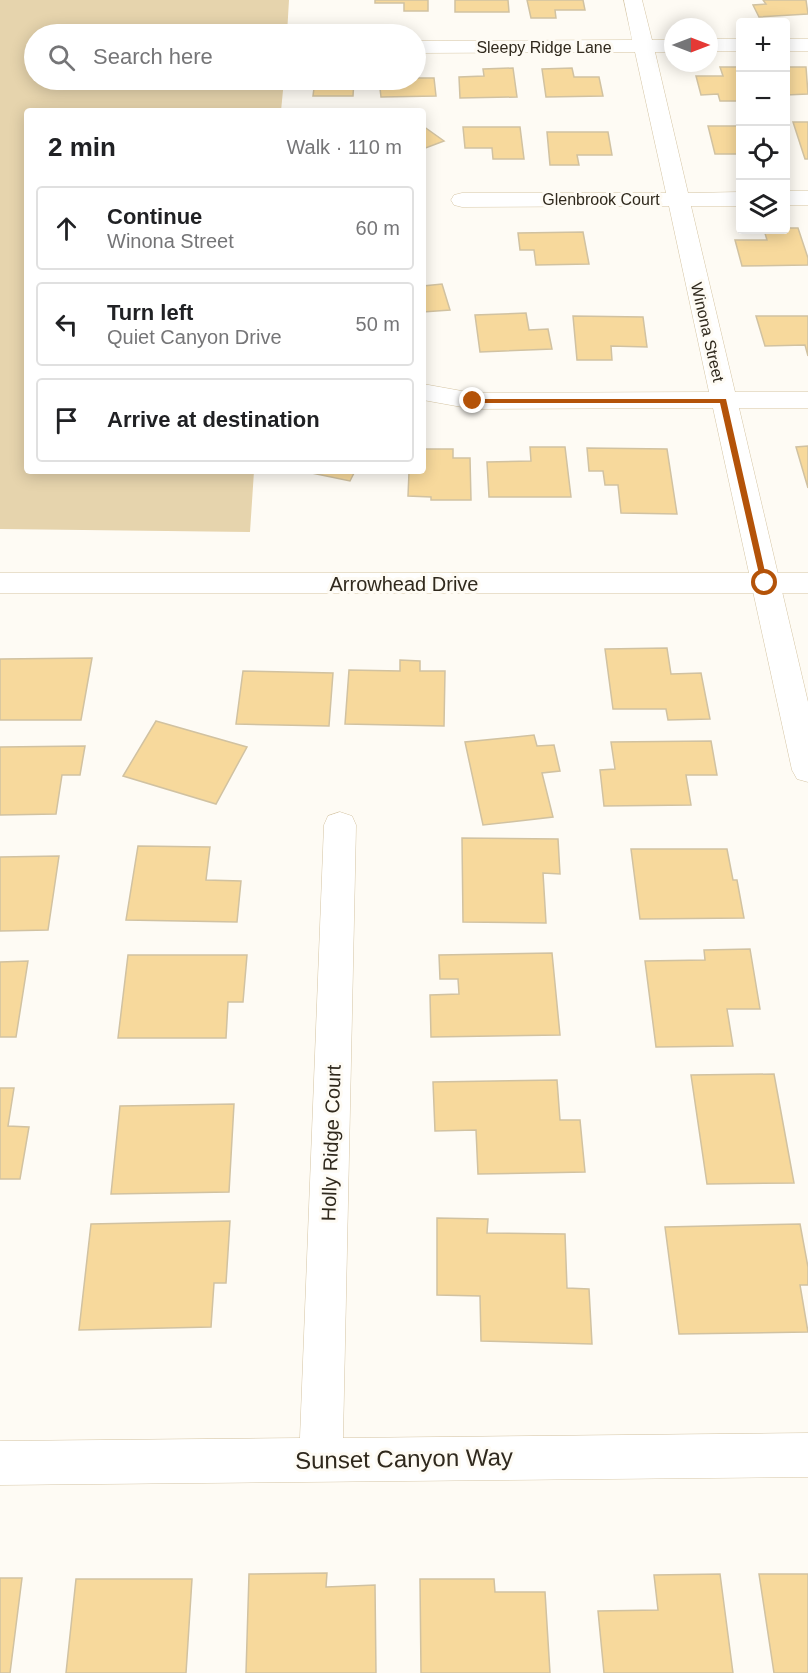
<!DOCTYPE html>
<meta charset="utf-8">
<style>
body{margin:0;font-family:Helvetica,sans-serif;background:#f6f6f6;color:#202124}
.controls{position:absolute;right:18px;top:18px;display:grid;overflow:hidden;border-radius:6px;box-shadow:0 3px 15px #0003}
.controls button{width:54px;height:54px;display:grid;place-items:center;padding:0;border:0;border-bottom:2px solid #e0e0e0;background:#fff;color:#202124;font:30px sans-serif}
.compass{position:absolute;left:664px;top:18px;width:54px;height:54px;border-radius:50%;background:#fff;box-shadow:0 3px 15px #0003;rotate:90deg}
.stop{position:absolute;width:18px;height:18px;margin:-14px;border:4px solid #b45309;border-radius:50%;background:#fff}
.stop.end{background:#b45309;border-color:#fff;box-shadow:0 2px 6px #0008}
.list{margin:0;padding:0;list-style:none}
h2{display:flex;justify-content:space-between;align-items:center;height:78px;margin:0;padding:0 24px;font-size:26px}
h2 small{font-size:20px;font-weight:400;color:#757577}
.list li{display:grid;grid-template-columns:39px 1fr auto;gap:18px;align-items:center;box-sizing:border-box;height:84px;margin:0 12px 12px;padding:0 12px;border:2px solid #e0e0e0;border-radius:6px}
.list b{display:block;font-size:22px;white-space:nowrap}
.list p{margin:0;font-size:20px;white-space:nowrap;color:#757577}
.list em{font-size:20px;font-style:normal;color:#757577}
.icon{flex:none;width:33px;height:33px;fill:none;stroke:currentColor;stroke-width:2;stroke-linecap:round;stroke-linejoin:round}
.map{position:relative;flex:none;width:808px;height:1673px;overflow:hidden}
.search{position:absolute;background:#fff;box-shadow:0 3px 15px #0003;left:24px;top:24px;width:402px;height:66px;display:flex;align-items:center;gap:15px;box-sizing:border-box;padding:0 21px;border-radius:33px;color:#757577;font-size:22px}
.panel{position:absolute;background:#fff;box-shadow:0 3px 15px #0003;left:24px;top:108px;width:402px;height:366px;border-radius:6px}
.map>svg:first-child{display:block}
</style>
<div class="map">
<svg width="808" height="1673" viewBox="0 0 808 1673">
<rect width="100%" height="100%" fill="#fefbf4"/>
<!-- green -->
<path fill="#e6d4ad" d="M0,0H289L287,34H34V80H284L281,111H27V471H254L250,532L0,529Z"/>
<!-- building -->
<path fill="#f7d99c" stroke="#d1c2a1" stroke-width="1.5" d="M375,0H428V11H404V3H375Z
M455,0H508L509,12H455Z
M527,0H583L585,10H555L556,18H531Z
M763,0H806L808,14L759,17L753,5L766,4Z
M720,67H740V101H720L718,94L701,95L696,76H723Z
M786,67H806L808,94L786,95Z
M513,68L517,97L460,98L459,77L484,76L483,69Z
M572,68L574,77H599L603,96L546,97L542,69Z
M416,78H434L436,96L381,97L379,80Z
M293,80H354L353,96H313L314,88H292Z
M793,122H808V159H805Z
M423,126L444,141L423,149Z
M708,126H740V154H715Z
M463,127H520L524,159H493L492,148H465Z
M547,132H608L612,155H577L579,165H550Z
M786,228H798L808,258V265L742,266L735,240H767L764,230Z
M583,232L589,264L536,265L534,250H520L518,233Z
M442,284L450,310L423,312V286Z
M526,313L529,330L548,329L552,349L480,352L475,315Z
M573,316L643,317L647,347L611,346L612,360H577Z
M756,316H808V356L805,345L765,346Z
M808,446V488L796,447Z
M530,447H565L571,497H489L487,462L531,461Z
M587,448L667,449L677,514L621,513L618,485H605L603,471H589Z
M423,449H453V458H470L471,500H431V497L408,496L409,472H387L423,471Z
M302,471H355L350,481Z
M667,648L671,674L701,673L710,719L668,720L666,709H613L605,649Z
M92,658L81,720H0V659Z
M400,660L420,661V671H445L444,726L345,724L349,670L400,671Z
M243,671L333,673L329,726L236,724Z
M156,721L247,747L216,804L123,776Z
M534,735L537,746L554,745L560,771L542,773L553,817L483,825L465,742Z
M711,741L717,775H686L691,805L604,806L600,770L615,769L611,742Z
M85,746L80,775H62L56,814L0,815V747Z
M462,838L558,839L560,874L543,873L546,923L463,922Z
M138,846L210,847L206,880L241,881L237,922L126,920Z
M631,849H727L733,880H737L744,918L640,919Z
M59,856L48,930L0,931V857Z
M750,949L760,1009H727L733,1046L656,1047L645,961L705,960L704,950Z
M552,953L560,1035L431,1037L430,995L459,994L458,979H440L439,955Z
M128,955H247L243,1002H228L226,1038H118Z
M28,961L16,1037H0V962Z
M774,1074L794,1183L707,1184L691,1075Z
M557,1080L560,1120H580L585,1172L478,1174L476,1130L435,1131L433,1082Z
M0,1088H14L8,1126L29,1127L20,1179H0Z
M234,1104L229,1192L111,1194L120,1106Z
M437,1218L488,1219L487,1233L565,1234L567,1288L589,1289L592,1344L481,1341L480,1296L437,1295Z
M230,1221L226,1283H214L211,1327L79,1330L91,1224Z
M800,1224L808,1267V1285H800L808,1332L679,1334L665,1227Z
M327,1573L326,1587L375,1585L376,1673H246L249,1574Z
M720,1574L733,1673H604L598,1611L658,1610L654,1575Z
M759,1574H808V1673H774Z
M0,1578H22L10,1673H0Z
M76,1579H192L186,1673H66Z
M420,1579H494L495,1592H545L550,1673H421Z"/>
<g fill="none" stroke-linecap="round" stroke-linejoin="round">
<!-- minor casing -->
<g stroke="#d5c5a4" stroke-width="1">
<path id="minor" d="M624,0H642L652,40H673V52H655L688,193L740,192V206H691L735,392H808V408H739L808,702V782L797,779L792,770L713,408L473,409L423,400V384L473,393L709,392L669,206L462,207L454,205L451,200L454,195L462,193H666L635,52L416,53V41L632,40Z
M352,28L359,30L362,34H339L342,30Z
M709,39H740V51H709Z
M786,39H808V51H786Z
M786,191H808V205H786Z
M340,812L352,816L356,825L343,1438L808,1433V1477L0,1485V1441L300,1438L324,825L328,816Z"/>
</g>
<!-- major casing -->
<g stroke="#d5c5a4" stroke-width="1">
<path id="major" d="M0,573H808V593H0Z"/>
</g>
<!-- minor -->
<use href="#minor" fill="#fff" fill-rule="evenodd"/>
<!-- major -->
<use href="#major" fill="#fff" fill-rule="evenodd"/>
</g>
<!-- route -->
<path fill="#b45309" d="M473,399H726L768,585L761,583L720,403H470L469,401Z"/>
<g text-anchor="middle" stroke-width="6" stroke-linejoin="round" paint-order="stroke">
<!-- far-street labels -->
<g font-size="16" fill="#30291d" stroke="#fefbf4">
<text x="544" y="53">Sleepy Ridge Lane</text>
<text x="601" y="205">Glenbrook Court</text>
<text transform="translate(708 332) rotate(77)" y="6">Winona Street</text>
</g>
<!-- street labels -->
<g font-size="20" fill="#30291d" stroke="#fefbf4">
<text x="404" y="591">Arrowhead Drive</text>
<text transform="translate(331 1143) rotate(-88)" y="7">Holly Ridge Court</text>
</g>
<!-- near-street labels -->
<g font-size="24" fill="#30291d" stroke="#fefbf4">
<text transform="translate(404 1459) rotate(-1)" y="8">Sunset Canyon Way</text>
</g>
</g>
</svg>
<div class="controls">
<button>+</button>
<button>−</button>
<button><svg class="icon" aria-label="locate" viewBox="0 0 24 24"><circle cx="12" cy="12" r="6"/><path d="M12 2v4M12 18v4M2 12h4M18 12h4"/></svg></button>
<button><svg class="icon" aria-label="layers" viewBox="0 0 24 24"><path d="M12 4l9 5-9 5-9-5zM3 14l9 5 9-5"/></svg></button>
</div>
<svg class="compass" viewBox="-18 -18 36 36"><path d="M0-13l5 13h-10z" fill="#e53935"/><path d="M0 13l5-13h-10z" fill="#757577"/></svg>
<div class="stop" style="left:765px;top:583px"></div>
<div class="stop end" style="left:473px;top:401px"></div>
<div class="search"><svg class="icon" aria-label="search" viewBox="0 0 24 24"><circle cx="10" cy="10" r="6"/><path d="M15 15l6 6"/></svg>Search here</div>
<section class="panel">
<h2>2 min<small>Walk · 110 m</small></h2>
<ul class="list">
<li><svg class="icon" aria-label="ahead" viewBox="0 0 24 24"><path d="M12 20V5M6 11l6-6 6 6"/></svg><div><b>Continue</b><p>Winona Street</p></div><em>60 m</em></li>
<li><svg class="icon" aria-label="left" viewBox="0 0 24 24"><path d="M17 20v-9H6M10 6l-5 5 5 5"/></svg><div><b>Turn left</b><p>Quiet Canyon Drive</p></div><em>50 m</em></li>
<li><svg class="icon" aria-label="arrive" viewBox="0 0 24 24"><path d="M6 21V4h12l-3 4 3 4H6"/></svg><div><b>Arrive at destination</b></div></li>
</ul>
</section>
</div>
